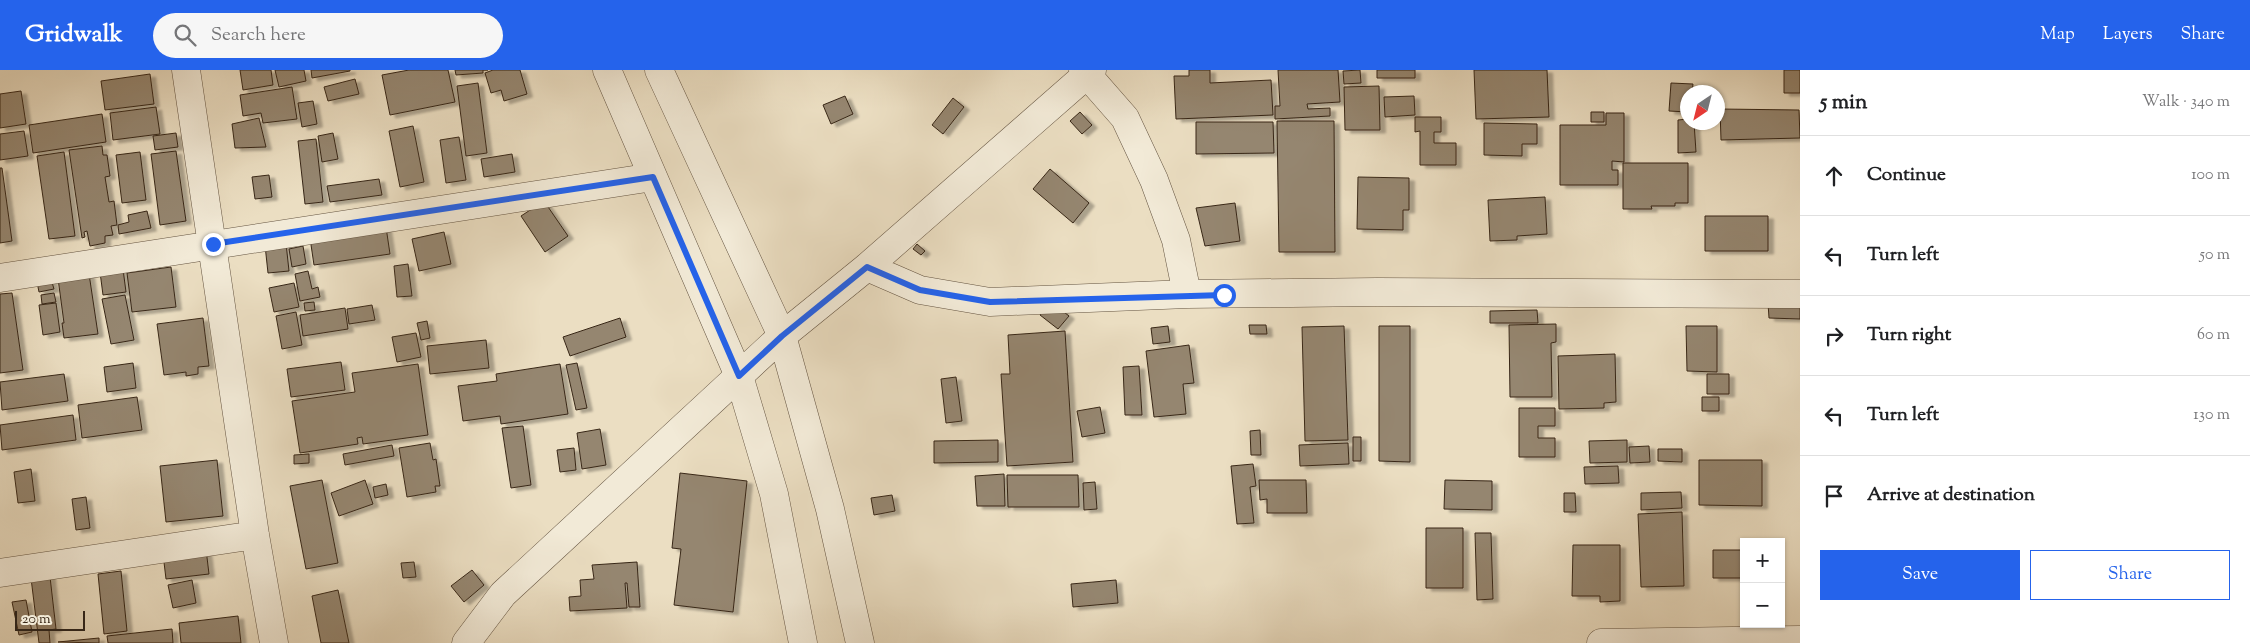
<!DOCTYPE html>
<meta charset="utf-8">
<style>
body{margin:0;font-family:"Sorts Mill Goudy",serif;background:#f6f6f6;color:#202124}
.controls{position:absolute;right:15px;bottom:15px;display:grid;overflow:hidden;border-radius:0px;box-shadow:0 1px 4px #0004}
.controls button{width:45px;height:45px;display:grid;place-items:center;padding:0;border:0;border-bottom:1px solid #e0e0e0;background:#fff;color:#202124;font:25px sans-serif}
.compass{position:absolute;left:1680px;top:15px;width:45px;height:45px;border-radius:50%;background:#fff;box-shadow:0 1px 4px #0004;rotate:215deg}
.scale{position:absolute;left:15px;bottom:12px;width:70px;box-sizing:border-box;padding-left:5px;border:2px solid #382717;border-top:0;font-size:14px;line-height:18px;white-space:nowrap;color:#382717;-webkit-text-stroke:4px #f2ead7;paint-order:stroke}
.stop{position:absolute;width:15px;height:15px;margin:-11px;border:4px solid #2563eb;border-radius:50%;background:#fff}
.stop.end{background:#2563eb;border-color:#fff;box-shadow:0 1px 5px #0008}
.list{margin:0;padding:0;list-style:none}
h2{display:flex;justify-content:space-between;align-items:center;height:65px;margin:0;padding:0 20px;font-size:21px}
h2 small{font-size:16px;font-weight:400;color:#757577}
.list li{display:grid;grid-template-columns:32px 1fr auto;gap:15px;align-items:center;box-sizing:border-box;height:80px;padding:0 20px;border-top:1px solid #e0e0e0}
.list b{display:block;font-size:19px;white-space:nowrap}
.list em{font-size:16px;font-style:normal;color:#757577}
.actions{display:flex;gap:10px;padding:15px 20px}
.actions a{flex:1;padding:11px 0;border:1px solid #2563eb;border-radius:0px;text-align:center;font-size:18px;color:#2563eb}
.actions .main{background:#2563eb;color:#fff}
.icon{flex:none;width:28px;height:28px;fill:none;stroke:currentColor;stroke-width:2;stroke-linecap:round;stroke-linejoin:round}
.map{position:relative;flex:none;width:1800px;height:573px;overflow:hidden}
header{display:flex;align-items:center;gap:30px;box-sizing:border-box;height:70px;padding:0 25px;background:#2563eb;color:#fff}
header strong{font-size:24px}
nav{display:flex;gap:28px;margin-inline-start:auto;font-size:18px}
.search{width:350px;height:45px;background:#f6f6f6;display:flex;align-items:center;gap:12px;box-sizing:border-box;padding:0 18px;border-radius:28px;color:#757577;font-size:19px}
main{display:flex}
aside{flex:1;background:#fff}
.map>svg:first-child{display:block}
</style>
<header>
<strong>Gridwalk</strong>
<div class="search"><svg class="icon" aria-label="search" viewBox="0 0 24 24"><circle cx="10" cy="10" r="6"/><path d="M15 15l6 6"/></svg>Search here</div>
<nav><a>Map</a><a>Layers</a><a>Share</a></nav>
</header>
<main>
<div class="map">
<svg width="1800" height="573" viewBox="0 0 1800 573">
<defs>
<filter id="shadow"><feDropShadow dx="5.5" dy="3" stdDeviation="1" flood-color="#0004"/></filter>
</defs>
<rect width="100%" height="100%" fill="#ebdec2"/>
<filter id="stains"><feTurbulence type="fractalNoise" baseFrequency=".004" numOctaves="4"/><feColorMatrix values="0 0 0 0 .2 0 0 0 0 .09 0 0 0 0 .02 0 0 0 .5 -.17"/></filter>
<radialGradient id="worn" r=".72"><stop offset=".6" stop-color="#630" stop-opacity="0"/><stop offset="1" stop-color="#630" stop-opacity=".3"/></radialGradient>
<!-- building -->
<path fill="#958670" stroke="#382717" filter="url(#shadow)" d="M240,0H271L273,15L243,20Z
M275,0H304L306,11L279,17Z
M311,0H350V1L312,8Z
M409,0H448L455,32L390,45L382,5Z
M455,0H488H483V3L456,5Z
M493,0H520L527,24L504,31L501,20L491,23L485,3Z
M1189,0H1210V13L1271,10L1273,45L1176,49L1174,6H1189Z
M1278,0H1338L1340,32L1307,34L1308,39L1330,38V46L1275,49V36H1280Z
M1360,0L1361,13L1344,14L1343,1Z
M1377,0H1415V8H1377Z
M1474,0H1547L1549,47L1476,49Z
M1784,0H1800V23H1784Z
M150,4L154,34L105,40L101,11Z
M355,9L359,24L328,31L324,17Z
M478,13L487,83L466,86L457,16Z
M1671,13L1693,14L1692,22H1688V42L1669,41Z
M1379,16L1380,60H1345L1344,17Z
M292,17L297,49L263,53L261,43L243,46L240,25Z
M21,21L26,54L0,58V24Z
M845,26L853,44L831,54L823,35Z
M1414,26L1415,45L1385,47L1384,27Z
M953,28L964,37L943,64L932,55Z
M313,31L317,54L302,57L298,33Z
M156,37L160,64L113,70L110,43Z
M1720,39L1799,40L1800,68L1721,70Z
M1080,42L1092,55L1082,64L1070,51Z
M1591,42H1604V52H1591Z
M1606,43H1624V92L1612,91V100H1618V115H1560V55H1606Z
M102,44L106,72L33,83L29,55Z
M1415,47H1441V62H1434V73H1456V95H1420V61L1415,62Z
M259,48L266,77L235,78L232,54Z
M1688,49V52H1694L1696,82L1678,83V50Z
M1277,51H1334L1335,182H1279Z
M1196,52H1273L1274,83L1196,84Z
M1484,53L1537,54V74H1522V86L1484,85Z
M413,56L424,112L400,117L389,61Z
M24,61L28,86L0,90V64Z
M176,63L178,77L155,80L153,66Z
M333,63L338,89L322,92L318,66Z
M459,67L466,110L446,113L440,70Z
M316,69L323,132L305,134L298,71Z
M102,76L103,85H107L110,106L105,107L109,132L114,131L117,155L111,156L113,165L105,166V173L90,176L87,161L84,162L85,167L82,168L69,80Z
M176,81L186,151L160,155L151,84Z
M64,82L75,166L49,169L37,86Z
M140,82L146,130L122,133L116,85Z
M512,84L515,102L484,107L481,89Z
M1623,93H1688V133H1675V136H1651L1652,139H1623Z
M0,98H2L12,171L0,173Z
M1050,99L1089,133L1073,153L1033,119Z
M269,105L272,127L255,129L252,107Z
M1358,107L1409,108V140H1403V160L1357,159Z
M379,109L382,125L330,132L327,116Z
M1545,127L1547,164L1517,166V170L1490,171L1488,130Z
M544,131L568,166L545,182L521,146Z
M1235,133L1240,171L1205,176L1196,138Z
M147,141L151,158L119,164L118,155L129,152L128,145Z
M1705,146H1768V181H1705Z
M386,157L390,184L314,195L310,168Z
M444,162L451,194L419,201L412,169Z
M286,173L289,201L268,203L265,175Z
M917,174L925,181L921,185L913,179Z
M303,176L306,194L292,197L289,179Z
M408,194L412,226L397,227L394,196Z
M88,197L98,264L64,268L62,253H64L57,201Z
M171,197L176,237L132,242L127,203Z
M123,199L126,222L103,225L100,202Z
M308,201L312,219L318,217L320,227L300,231L295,204Z
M51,209L54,219L39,222L37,212Z
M294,213L299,237L274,242L269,218Z
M12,223L23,300L0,303V224Z
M54,223L56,232L42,234L41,225Z
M125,225L134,270L111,274L102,229Z
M1050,231L1069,246L1058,259L1040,245Z
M314,232L315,240L305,241L304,233Z
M1800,232V249L1769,248L1768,233Z
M56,233L60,262L43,265L39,235Z
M372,235L375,250L349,254L347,239Z
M345,238L348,259L303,266L300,245Z
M1537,240L1538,253H1490V241Z
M296,242L302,275L282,279L276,246Z
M203,248L209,296L198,297V304L186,306V302L164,305L157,254Z
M620,248L626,267L570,286L563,267Z
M427,251L430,268L421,270L417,253Z
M1556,254V272L1551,273L1552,327H1510L1509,255Z
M1249,255H1266L1267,264H1250Z
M1168,256L1170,272L1153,274L1151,258Z
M1344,256L1348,370L1305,371L1302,257Z
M1379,256H1410V392L1379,391Z
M1686,256H1717V302L1687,301Z
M1065,261L1073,392L1007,396L1001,304H1010L1008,265Z
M416,263L421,287L397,292L392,267Z
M486,270L489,298L430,304L427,276Z
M1189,275L1194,313L1183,314L1186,344L1154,347L1146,281Z
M1615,284L1616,332L1604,333V338L1559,339L1558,286Z
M341,292L345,320L291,327L287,299Z
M133,293L136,318L107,322L104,297Z
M577,293L587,338L576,340L566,295Z
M418,294L428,365L363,374L362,367L357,368L358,374L300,383L292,331L355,322L352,303Z
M560,294L568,344L501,354L500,346L463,351L458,316L497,311L496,304Z
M1139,296L1142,345H1125L1123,297Z
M64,304L68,331L2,340L0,312Z
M1707,304H1729V324H1707Z
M956,307L962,351L946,353L941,309Z
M137,327L142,360L82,368L78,335Z
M1702,327H1719V341H1702Z
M1100,337L1105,363L1082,367L1077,341Z
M1519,338H1555V356H1538V368H1555V387H1519Z
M73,345L76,370L2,380L0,355Z
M523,356L531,415L511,418L502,358Z
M600,359L606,395L582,399L577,363Z
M1260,360L1261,385H1251L1250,361Z
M1353,367H1361V391H1353Z
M998,370V392L934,393V371Z
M1627,370V392L1590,393L1589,371Z
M430,373L433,390L436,389L440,416H435L436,422L407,427L399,378Z
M1348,373L1349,394L1300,396L1299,375Z
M392,375L394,386L345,395L343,384Z
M1649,376L1650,392L1630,393L1629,377Z
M574,378L576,400L560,402L557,380Z
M1658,379H1682V392L1658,391Z
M309,384V393L294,394V385Z
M217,390L223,446L166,452L160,396Z
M1699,390H1762V436L1699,435Z
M1253,394L1256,416L1250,417L1254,453L1237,454L1231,396Z
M1618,396L1619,413L1585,414L1584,397Z
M31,399L35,431L18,433L14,402Z
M680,403L747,411L733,542L674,535L681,479L672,478Z
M1004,404L1005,436H977L975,406Z
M1007,405H1078L1079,437H1008Z
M322,410L338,493L306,499L290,416Z
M365,410L373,434L339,446L331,423Z
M1259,410H1306L1307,443H1267V429L1260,430Z
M1445,410L1492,411V440L1444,439Z
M1095,412L1097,439L1084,440L1083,413Z
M386,414L388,425L375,428L373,417Z
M1681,422L1682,438L1641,440V423Z
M1564,423H1575L1576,442H1564Z
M892,425L895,441L874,445L871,428Z
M86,427L90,458L76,460L72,429Z
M1682,442L1684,516L1641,517L1638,444Z
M1426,458H1463V518H1426Z
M1475,463H1491L1493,529L1477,530Z
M1573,475H1620V531L1600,532V526H1572Z
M206,479L209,504L166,509L163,484Z
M1713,480H1744V508H1713Z
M414,492L416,507L403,508L401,493Z
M637,492L640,537H629L627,513H625L627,538L570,541L569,527L581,526L580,510L594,509L592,495Z
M49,498L56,559L49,560L50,573H39L30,500Z
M472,500L484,515L464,532L451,516Z
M121,501L127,561L104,564L98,504Z
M192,510L196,533L173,538L168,515Z
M1116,510L1118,533L1073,537L1071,514Z
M338,520L349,573H321L312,526Z
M26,530L32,562L19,565L12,532Z
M238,546L241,573H181L179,553Z
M172,559L173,573H108L107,566Z
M99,568V573L58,572Z"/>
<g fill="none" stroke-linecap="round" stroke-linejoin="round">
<!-- minor casing -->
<g stroke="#655542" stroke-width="29">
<path id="minor" d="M186,0L255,465L274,573
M607,0L739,306L774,424L803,573
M659,0L782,266L830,439L860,573
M1083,0L1125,48L1154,110L1176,170L1187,224
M867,197L920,220L990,232L1187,224L1377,222L1800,224
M0,208L653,107
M0,503L255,465
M466,573L503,524L782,266L867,197L1092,0
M1601,573L1800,570"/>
</g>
<!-- minor -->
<use href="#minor" stroke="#f2ead7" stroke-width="28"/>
</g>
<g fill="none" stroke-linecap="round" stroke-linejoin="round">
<!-- route -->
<path stroke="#2563eb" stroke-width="6" d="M213,174L653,107L739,306L782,266L867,197L920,220L990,232L1224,225"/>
</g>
<rect width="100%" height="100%" filter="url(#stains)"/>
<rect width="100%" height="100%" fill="url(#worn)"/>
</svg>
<div class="controls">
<button>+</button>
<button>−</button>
</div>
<svg class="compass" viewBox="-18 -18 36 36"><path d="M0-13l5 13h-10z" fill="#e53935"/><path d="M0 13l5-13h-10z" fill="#757577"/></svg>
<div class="scale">20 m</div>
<div class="stop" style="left:1224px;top:225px"></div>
<div class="stop end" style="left:213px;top:174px"></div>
</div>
<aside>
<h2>5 min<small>Walk · 340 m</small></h2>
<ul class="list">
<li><svg class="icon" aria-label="ahead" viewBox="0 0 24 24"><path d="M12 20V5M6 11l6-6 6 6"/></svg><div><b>Continue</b></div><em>100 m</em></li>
<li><svg class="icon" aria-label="left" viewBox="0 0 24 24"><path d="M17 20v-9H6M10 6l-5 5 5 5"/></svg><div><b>Turn left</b></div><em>50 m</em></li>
<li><svg class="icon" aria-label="right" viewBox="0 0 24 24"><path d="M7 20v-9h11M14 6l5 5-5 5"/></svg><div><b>Turn right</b></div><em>60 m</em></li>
<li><svg class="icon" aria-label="left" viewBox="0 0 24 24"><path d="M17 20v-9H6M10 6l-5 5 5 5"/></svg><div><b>Turn left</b></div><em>130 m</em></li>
<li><svg class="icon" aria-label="arrive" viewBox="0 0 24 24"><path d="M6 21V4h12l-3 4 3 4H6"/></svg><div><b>Arrive at destination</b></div></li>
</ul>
<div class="actions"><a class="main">Save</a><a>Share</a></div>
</aside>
</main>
